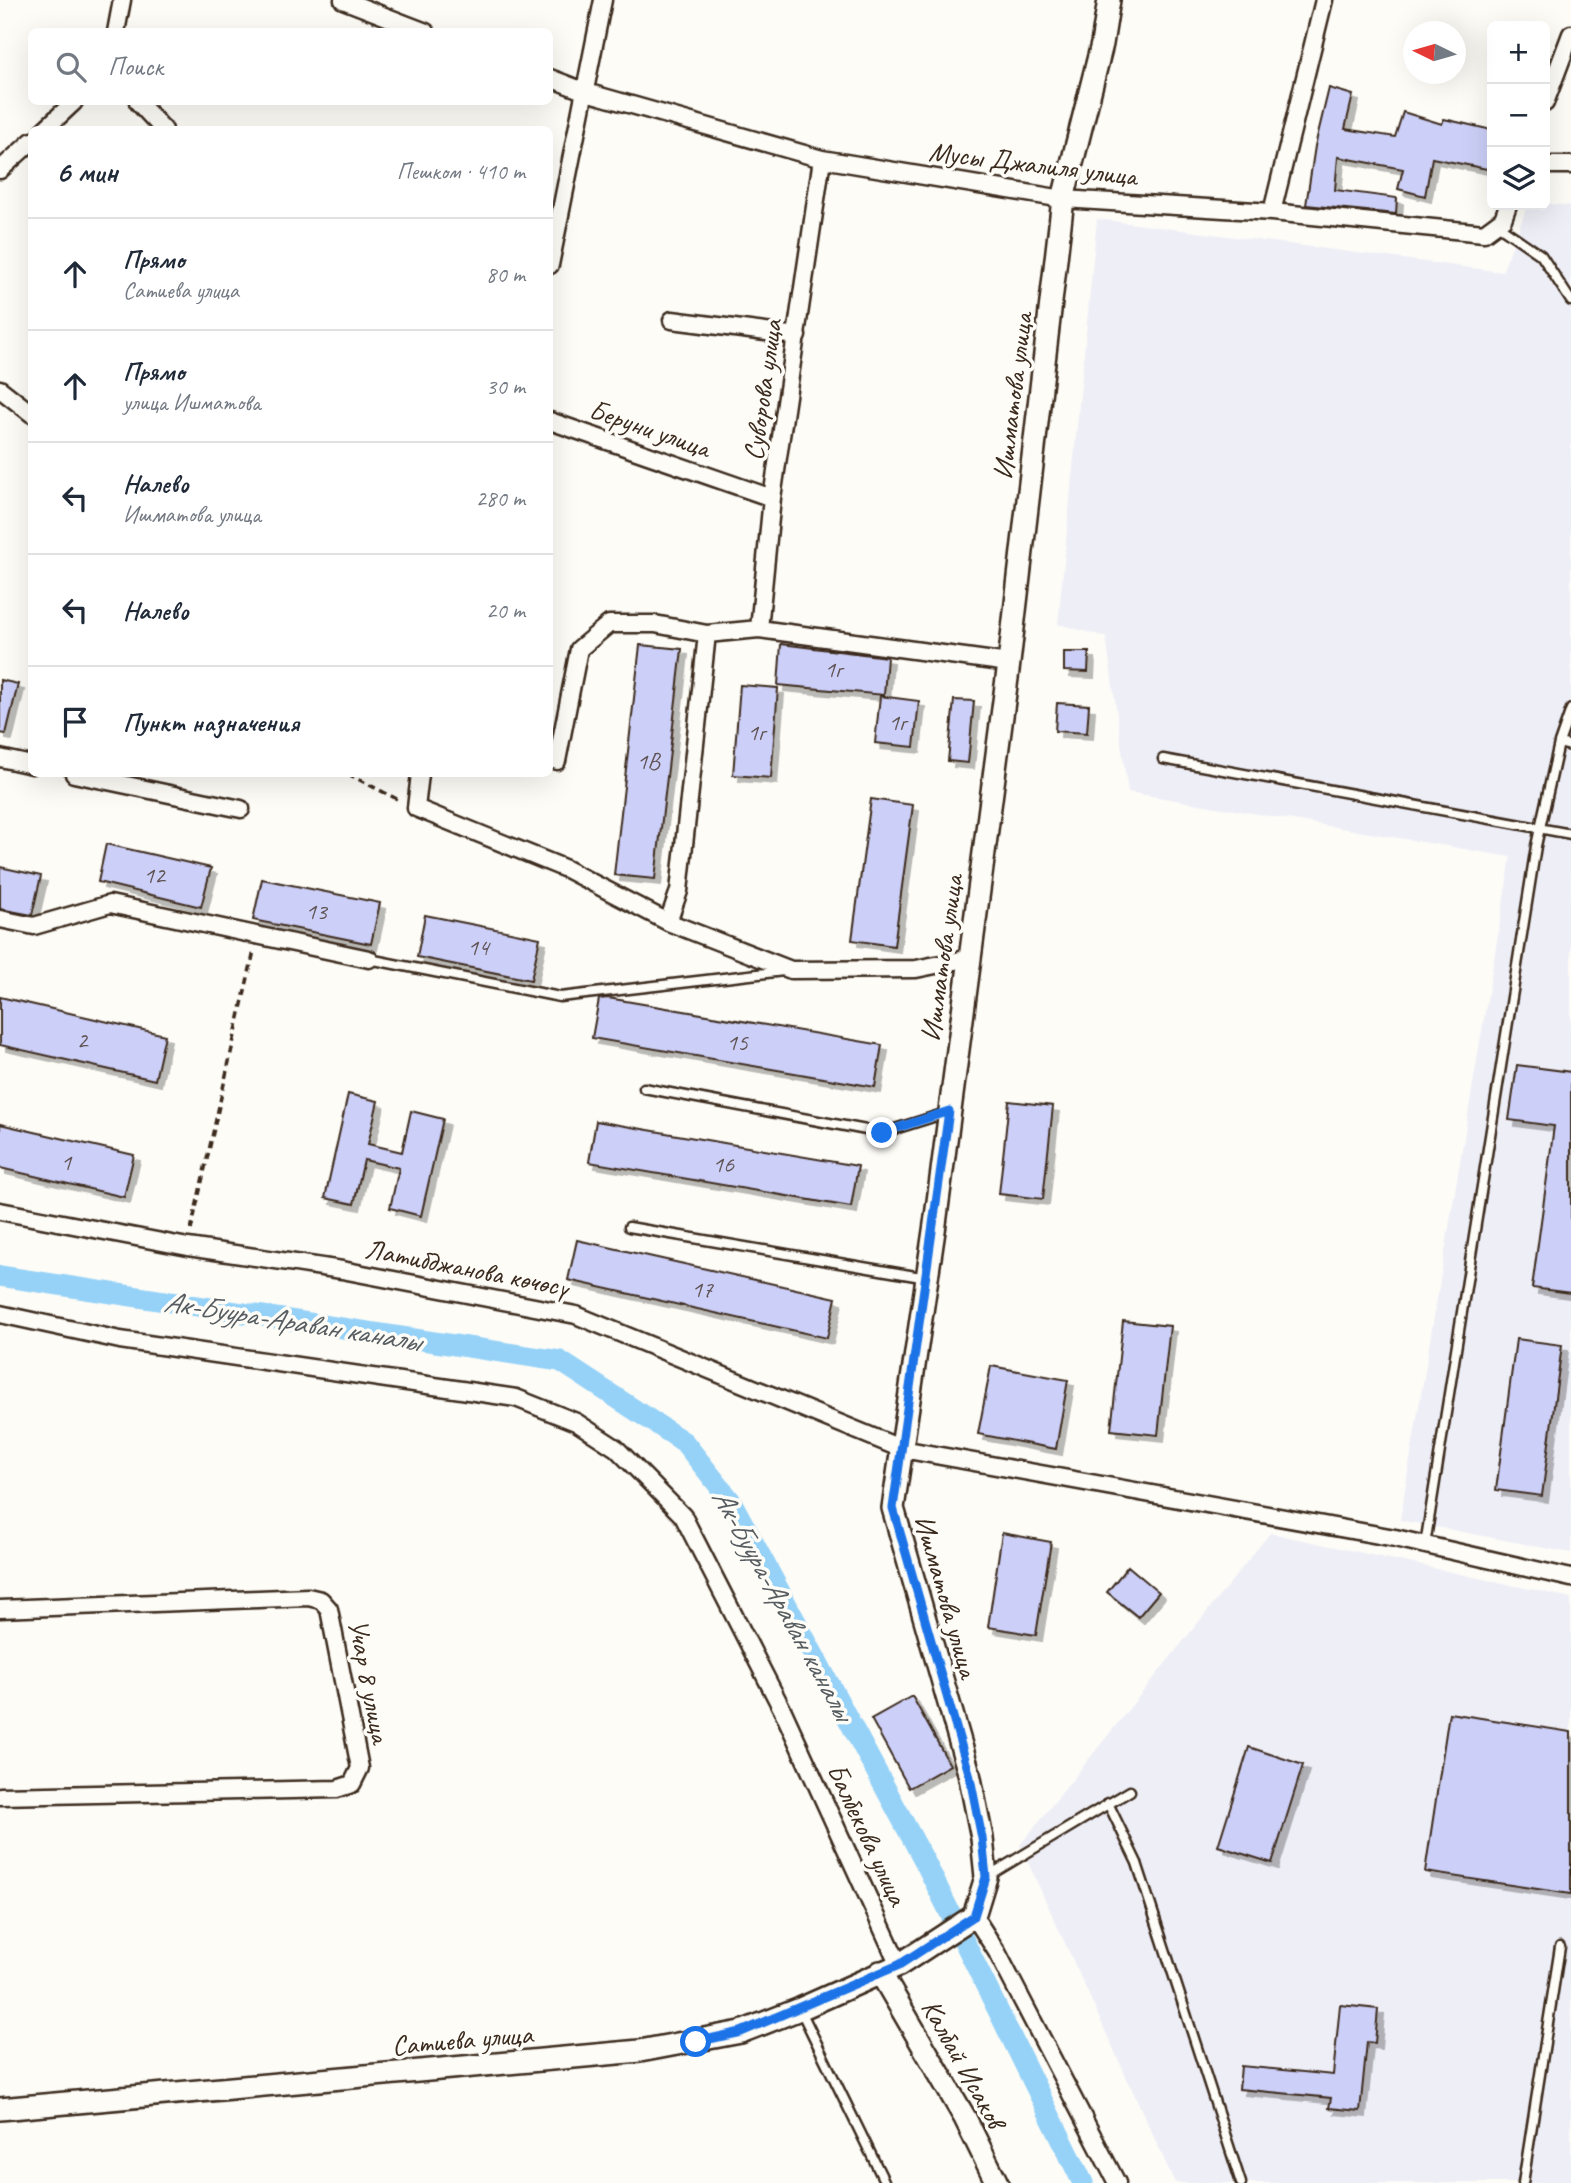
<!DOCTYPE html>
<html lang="ru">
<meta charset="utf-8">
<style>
body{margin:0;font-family:Caveat,sans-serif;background:#f2f2f3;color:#1f2937}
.controls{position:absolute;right:21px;top:21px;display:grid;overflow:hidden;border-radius:10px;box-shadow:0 7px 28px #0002}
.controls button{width:63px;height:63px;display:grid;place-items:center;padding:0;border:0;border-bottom:2px solid #e0e1e3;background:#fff;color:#1f2937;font:35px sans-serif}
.compass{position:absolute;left:1403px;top:21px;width:63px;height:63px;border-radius:50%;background:#fff;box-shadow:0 7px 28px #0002;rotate:275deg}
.stop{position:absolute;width:21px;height:21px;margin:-16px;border:5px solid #1a73e8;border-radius:50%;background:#fff}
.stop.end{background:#1a73e8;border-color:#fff;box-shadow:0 2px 7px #0008}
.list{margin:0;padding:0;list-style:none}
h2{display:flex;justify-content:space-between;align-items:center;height:91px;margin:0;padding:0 28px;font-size:30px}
h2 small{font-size:23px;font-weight:400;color:#747a83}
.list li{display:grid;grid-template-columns:46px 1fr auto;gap:21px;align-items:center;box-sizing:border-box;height:112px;padding:0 28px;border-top:2px solid #e0e1e3}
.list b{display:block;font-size:26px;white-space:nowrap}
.list p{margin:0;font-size:23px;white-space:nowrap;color:#747a83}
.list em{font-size:23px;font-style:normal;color:#747a83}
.icon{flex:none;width:38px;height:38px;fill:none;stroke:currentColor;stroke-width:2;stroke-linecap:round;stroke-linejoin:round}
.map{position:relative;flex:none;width:1571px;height:2183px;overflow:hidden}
.search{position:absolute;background:#fff;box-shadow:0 7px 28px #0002;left:28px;top:28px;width:525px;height:77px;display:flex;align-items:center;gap:18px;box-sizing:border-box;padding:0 24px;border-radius:10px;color:#747a83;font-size:26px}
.panel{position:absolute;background:#fff;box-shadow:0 7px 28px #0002;left:28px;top:126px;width:525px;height:651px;border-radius:10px}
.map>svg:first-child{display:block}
</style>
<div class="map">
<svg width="1571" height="2183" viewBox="0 0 1571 2183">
<defs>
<filter id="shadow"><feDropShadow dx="6" dy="6" stdDeviation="0" flood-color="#0004"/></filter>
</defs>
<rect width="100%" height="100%" fill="#fdfcf7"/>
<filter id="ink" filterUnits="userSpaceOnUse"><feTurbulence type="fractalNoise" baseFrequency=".0143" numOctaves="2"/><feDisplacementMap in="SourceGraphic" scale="14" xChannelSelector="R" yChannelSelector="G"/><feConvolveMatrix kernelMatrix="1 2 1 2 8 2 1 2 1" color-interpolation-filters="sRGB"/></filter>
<g filter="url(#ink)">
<!-- built -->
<path fill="#eeeef7" d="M1545,203L1571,206V1553L1400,1520L1511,857L1128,792L1106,637L1058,624L1097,219L1502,272L1528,205Z
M1270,1533L1571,1598V2183H1175L1020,1845Z"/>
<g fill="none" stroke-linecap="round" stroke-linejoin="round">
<!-- canal -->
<path stroke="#96d2f7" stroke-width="21" d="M0,1276L560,1361L684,1442L731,1501L925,1862L1083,2183"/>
</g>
<!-- building -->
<path fill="#cccff7" stroke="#3b2a1e" stroke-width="2" filter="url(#shadow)" d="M1329,88L1353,95L1345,129L1395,137L1403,112L1442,124L1444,119L1492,130V170L1432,158L1425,196L1398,189L1403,169L1338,157L1335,190L1397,198L1396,214L1306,205L1315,146Z
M781,644L887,657L884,695L778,685Z
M640,645L682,649L655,879L614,875Z
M1064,652H1089L1088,672L1064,671Z
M0,680L18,684L6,734L0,733Z
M740,685L778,688L771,778L733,775Z
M880,696L919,701L914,747L875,743Z
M954,700L974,701L968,763L948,761Z
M1057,703L1089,705L1087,733L1055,731Z
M871,799L913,805L894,946L852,940Z
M106,844L211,868L201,907L98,882Z
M0,867L41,876L32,915L0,909Z
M262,879L380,903L371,944L253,920Z
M425,915L540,938L531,980L417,957Z
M0,997L165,1035L155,1080L0,1045Z
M608,998L882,1045L875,1087L592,1038L599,999Z
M1517,1065L1571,1072V1293L1532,1288L1554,1126L1509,1120Z
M348,1094L378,1101L368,1144L402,1152L411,1111L443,1119L421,1216L390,1208L399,1168L364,1160L354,1204L325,1198Z
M1009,1101L1053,1106L1043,1199L999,1194Z
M596,1121L858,1166L851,1207L589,1162Z
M0,1124L134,1155L124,1197L0,1168Z
M577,1240L836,1298L827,1338L568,1280Z
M1123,1321L1170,1326L1158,1435L1111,1430Z
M1516,1339L1562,1345L1542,1496L1496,1490Z
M991,1366L1068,1380L1056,1449L978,1434Z
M1002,1533L1051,1542L1036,1635L988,1627Z
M1128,1566L1159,1592L1138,1617L1107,1592Z
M912,1696L950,1765L909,1788L871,1719Z
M1449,1713L1571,1732V1894L1425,1872Z
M1249,1747L1303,1765L1272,1863L1218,1846Z
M1340,2005L1378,2009L1375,2043L1367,2042L1360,2111L1329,2108L1331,2098L1239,2089L1241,2066L1333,2075Z"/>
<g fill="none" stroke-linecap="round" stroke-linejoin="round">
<!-- service casing -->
<g stroke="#3b2a1e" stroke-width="13">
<path id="service" d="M1496,224L1541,255L1571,301
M1559,743L1571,746
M1163,759L1571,834
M369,959L560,997L784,971
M644,1088L882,1133L949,1112
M629,1227L927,1278
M1425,1545L1536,846L1559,743L1571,709
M1108,1803L1137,1863L1241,2183
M988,1876L1130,1791
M800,2009L885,2183
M1523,2183L1560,1947"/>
</g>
<!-- minor casing -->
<g stroke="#3b2a1e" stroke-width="21">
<path id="minor" d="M343,0L426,32
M116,32L122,0
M550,78L586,92L822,159L1063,199L1272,212L1484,233L1503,219L1508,205
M138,102L164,130
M1545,103L1571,34
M44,130L74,102
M1545,165H1571
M0,170L32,141
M1272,212L1324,0
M550,265L603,0
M672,320L797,336
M0,389L32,414
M550,421L772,498
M759,629L772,498L822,159
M0,758L32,765
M557,761L579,649L609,624H655L707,634L759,629L1009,663
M74,774L241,809
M420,774L416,808L566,869L668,922L791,970L916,969L970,958
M0,919L34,926L110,904L369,959
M668,922L679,891L707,634
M0,1211L188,1247L342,1270L576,1315L902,1449L1395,1538L1571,1578
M0,1314L120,1340L516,1398L576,1422L616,1448L683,1516L783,1711L899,1965
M0,1609L308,1597L321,1600L329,1609L360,1768L352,1784L337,1789L0,1796
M974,1916L997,1952L1117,2183"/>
</g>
<!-- secondary casing -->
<g stroke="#3b2a1e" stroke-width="26">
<path id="secondary" d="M880,1972L965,2118L997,2183
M0,2109L640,2051L741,2032L800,2009L899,1965L974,1916L986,1877L982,1838L969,1773L893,1508L935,1224L1009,663L1063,199L1102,44L1109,0"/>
</g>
<!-- path -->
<path stroke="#3b2a1e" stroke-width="3.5" stroke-dasharray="7 5" stroke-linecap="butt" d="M348,774L399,800
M191,1230L254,951"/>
<!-- service -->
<use href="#service" stroke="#fdfcf7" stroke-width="8"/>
<!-- minor -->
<use href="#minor" stroke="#fdfcf7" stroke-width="16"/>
<!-- secondary -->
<use href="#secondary" stroke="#fdfcf7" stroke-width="21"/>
</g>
</g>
<g fill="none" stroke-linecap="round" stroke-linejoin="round" filter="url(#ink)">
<!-- route -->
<path stroke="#1a73e8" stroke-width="9" d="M696,2042L741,2032L899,1965L974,1916L986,1877L982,1838L969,1773L893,1508L949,1111L882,1133"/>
</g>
<g text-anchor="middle" stroke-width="7" stroke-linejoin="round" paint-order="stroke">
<!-- number labels -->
<g font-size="24" fill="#5f5354">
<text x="833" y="677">1г</text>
<text x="897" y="730">1г</text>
<text x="756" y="740">1г</text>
<text x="648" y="769">1В</text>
<text x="154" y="883">12</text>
<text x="316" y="919">13</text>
<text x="478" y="955">14</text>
<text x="82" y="1048">2</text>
<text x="737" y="1050">15</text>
<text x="66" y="1170">1</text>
<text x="723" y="1172">16</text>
<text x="702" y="1297">17</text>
</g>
<!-- street labels -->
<g font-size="28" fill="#3b2a1e" stroke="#fdfcf7">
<text transform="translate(1033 163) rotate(7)" y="10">Мусы Джалиля улица</text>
<text transform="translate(762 390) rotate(-82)" y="10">Суворова улица</text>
<text transform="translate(1012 396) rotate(-83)" y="10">Ишматова улица</text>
<text transform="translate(650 428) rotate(19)" y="10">Беруни улица</text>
<text transform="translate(941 958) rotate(-82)" y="10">Ишматова улица</text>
<text transform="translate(467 1267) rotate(11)" y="10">Латибджанова көчөсү</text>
<text transform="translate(947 1596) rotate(74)" y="10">Ишматова улица</text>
<text transform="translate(370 1681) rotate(79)" y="10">Учар 8 улица</text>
<text transform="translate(868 1834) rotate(65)" y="10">Балбекова улица</text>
<text transform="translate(462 2039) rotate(-5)" y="10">Сатиева улица</text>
<text transform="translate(964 2063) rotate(61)" y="10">Калбай Исаков</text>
</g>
<!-- water labels -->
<g font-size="30" font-style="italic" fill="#565c5f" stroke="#fdfcf7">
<text transform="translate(292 1321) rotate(9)" y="10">Ак-Буура-Араван каналы</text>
<text transform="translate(783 1604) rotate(61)" y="10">Ак-Буура-Араван каналы</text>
</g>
</g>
</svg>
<div class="controls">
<button>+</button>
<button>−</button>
<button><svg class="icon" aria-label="layers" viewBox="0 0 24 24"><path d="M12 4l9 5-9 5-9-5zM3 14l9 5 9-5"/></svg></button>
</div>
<svg class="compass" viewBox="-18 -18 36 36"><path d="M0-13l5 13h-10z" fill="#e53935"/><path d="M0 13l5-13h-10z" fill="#747a83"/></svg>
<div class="stop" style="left:696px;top:2042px"></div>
<div class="stop end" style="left:882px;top:1133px"></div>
<div class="search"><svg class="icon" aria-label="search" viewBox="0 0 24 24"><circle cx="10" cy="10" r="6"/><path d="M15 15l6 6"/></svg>Поиск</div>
<section class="panel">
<h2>6 мин<small>Пешком · 410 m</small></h2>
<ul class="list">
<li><svg class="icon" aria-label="ahead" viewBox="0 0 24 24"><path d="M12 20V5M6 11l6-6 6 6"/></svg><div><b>Прямо</b><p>Сатиева улица</p></div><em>80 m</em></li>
<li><svg class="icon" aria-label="ahead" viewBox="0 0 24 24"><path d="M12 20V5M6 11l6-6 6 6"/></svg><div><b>Прямо</b><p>улица Ишматова</p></div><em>30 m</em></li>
<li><svg class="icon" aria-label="left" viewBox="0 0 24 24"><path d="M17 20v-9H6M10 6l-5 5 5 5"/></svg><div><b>Налево</b><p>Ишматова улица</p></div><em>280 m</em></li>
<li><svg class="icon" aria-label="left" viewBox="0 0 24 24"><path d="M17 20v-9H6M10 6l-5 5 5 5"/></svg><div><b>Налево</b></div><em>20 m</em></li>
<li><svg class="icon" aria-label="arrive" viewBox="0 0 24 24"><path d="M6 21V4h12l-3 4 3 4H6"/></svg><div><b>Пункт назначения</b></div></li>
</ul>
</section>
</div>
